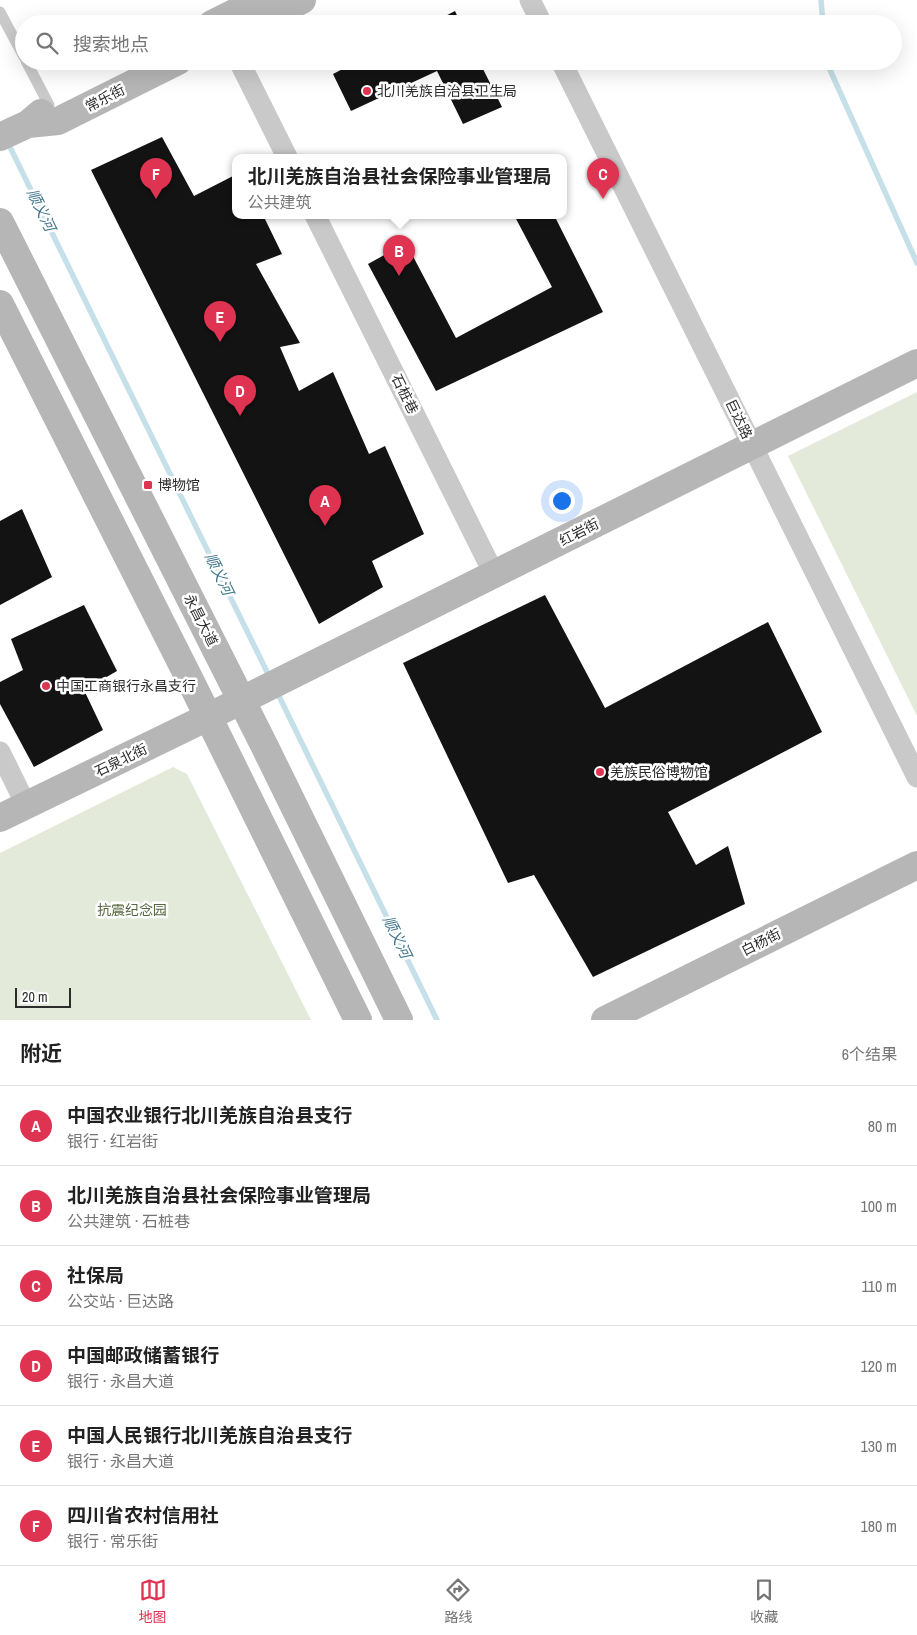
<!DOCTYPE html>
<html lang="zh">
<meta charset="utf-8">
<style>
body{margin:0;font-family:"Archivo Narrow","Noto Sans SC",sans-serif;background:#f2f2f2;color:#222}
.scale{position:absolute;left:15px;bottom:12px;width:56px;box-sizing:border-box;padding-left:5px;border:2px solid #2c2c2c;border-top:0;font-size:14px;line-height:18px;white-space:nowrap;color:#2c2c2c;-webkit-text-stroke:4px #fff;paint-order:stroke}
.you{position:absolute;left:561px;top:500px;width:18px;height:18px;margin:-12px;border:4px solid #fff;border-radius:50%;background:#1a73e8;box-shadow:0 0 0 8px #1a73e833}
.badge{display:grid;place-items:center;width:32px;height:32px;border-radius:50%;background:#df3352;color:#fff;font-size:16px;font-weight:700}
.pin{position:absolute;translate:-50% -41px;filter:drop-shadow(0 1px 2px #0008)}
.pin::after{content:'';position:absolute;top:26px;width:18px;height:15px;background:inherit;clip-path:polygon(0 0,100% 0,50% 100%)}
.popup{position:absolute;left:232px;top:154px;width:335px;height:65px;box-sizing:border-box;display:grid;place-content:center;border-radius:10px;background:#fff;filter:drop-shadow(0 1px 4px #0005);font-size:16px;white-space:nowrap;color:#767676}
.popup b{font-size:19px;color:#222}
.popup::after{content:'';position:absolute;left:50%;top:100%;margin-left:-10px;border:10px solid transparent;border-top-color:#fff}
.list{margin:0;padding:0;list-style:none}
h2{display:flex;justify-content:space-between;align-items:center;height:65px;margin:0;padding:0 20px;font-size:21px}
h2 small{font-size:16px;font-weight:400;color:#767676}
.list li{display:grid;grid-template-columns:32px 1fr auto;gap:15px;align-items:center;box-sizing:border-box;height:80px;padding:0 20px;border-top:1px solid #e0e0e0}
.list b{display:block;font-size:19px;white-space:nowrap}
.list p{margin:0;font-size:16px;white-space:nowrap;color:#767676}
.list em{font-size:16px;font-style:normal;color:#767676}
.icon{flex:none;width:28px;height:28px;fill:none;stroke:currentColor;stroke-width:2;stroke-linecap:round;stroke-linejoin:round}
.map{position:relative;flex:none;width:917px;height:1020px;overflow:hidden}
.search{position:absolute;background:#fff;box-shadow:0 5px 20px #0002;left:15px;right:15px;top:15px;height:55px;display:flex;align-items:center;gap:12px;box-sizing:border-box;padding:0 18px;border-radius:28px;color:#767676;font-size:19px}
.sheet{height:545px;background:#fff}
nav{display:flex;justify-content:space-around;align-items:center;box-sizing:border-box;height:70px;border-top:1px solid #e0e0e0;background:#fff;font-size:14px;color:#767676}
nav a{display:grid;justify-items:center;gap:2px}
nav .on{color:#df3352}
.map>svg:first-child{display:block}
</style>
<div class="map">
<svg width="917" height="1020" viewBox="0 0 917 1020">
<rect width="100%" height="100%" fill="#fff"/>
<!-- green -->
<path fill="#e4eada" d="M917,392V716L788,456Z
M173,767L187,774L311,1020H0V853Z"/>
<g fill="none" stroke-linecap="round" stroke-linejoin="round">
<!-- stream -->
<path stroke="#c6e0e9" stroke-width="5.5" d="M821,0L823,24
M826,61L917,263
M8,143L270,678
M276,690L437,1020"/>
</g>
<!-- building -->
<path fill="#131313" d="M455,11L461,24H430Z
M358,61H479L502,107L463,124L437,71L351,111L333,74Z
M162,137L194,196L235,175V215H263L282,254L256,264L300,343L280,347L299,391L333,372L369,454L385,446L424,534L372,561L383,587L319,624L91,170Z
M514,215H554L603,312L436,391L368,264L406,243L456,338L552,287Z
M22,509L52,577L0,605V521Z
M545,595L605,708L768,622L822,732L668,812L696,865L728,846L745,904L593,977L534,875L508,883L403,663Z
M84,605L117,671L84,690L103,730L34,767L0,704V682L23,670L11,639Z"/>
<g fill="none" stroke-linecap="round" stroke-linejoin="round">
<!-- lane -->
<path stroke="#c9c9c9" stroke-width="11" d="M0,12L24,57
M26,61L49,105"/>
<!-- street -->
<path stroke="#c9c9c9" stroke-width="21" d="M530,0L542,24
M239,61L287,157
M561,61L917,777
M315,215L494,574
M0,752L26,805"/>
<!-- secondary -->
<path stroke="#b6b6b6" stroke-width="28" d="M212,24L260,0
M254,24L302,0
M28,124L58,121L178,61
M0,137L28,124L41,113
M0,222L264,745L399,1020
M0,304L190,680L358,1020
M0,818L208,717L917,363
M605,1020L917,865"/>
</g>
<!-- markers -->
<g fill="#df3352" stroke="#fff" stroke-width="2">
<circle cx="367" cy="91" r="5"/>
<rect x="143" y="480" width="10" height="10" rx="2.5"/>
<circle cx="46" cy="686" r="5"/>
<circle cx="600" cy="772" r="5"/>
</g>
<g text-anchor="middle" stroke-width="5" stroke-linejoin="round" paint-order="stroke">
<!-- poi labels -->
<g font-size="14" fill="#2c2c2c" stroke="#fff" text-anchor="start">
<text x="377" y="96">北川羌族自治县卫生局</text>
<text x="158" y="490">博物馆</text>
<text x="56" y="691">中国工商银行永昌支行</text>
<text x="610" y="777">羌族民俗博物馆</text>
</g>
<!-- street labels -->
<g font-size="14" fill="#2c2c2c" stroke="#fff">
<text transform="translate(105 98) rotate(-27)" y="5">常乐街</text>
<text transform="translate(405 394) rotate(64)" y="5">石桩巷</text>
<text transform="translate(739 419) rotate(64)" y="5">巨达路</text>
<text transform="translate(579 532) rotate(-27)" y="5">红岩街</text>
<text transform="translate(201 620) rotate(63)" y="5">永昌大道</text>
<text transform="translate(121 760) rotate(-26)" y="5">石泉北街</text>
<text transform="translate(761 942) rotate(-27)" y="5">白杨街</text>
</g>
<!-- park labels -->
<g font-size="14" fill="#54663c" stroke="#fff">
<text x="132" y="915">抗震纪念园</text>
</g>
<!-- water labels -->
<g font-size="15" font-style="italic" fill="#3e758b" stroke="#fff">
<text transform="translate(41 210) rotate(64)" y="5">顺义河</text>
<text transform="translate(219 574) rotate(64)" y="5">顺义河</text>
<text transform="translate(397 937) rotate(64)" y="5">顺义河</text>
</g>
</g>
</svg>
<div class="scale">20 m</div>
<div class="you"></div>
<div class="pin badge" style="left:325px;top:526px">A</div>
<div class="pin badge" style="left:399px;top:276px">B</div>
<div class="popup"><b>北川羌族自治县社会保险事业管理局</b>公共建筑</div>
<div class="pin badge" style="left:603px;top:199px">C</div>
<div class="pin badge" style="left:240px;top:416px">D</div>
<div class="pin badge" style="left:220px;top:342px">E</div>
<div class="pin badge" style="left:156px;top:199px">F</div>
<div class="search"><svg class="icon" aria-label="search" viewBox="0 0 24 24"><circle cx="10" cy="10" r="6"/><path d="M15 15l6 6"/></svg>搜索地点</div>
</div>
<section class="sheet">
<h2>附近<small>6个结果</small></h2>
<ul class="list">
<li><span class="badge">A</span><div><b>中国农业银行北川羌族自治县支行</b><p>银行 · 红岩街</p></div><em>80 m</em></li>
<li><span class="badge">B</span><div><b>北川羌族自治县社会保险事业管理局</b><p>公共建筑 · 石桩巷</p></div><em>100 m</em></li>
<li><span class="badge">C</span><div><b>社保局</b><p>公交站 · 巨达路</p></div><em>110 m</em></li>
<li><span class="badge">D</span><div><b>中国邮政储蓄银行</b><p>银行 · 永昌大道</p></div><em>120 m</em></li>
<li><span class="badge">E</span><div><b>中国人民银行北川羌族自治县支行</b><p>银行 · 永昌大道</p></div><em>130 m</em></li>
<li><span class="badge">F</span><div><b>四川省农村信用社</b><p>银行 · 常乐街</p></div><em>180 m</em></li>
</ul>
</section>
<nav>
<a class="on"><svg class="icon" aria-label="map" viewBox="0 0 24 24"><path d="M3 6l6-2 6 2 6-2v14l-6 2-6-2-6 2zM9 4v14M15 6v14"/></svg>地图</a>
<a><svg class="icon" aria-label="directions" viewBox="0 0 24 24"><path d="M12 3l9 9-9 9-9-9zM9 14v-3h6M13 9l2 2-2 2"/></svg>路线</a>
<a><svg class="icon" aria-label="saved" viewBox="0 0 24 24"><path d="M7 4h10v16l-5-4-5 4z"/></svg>收藏</a>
</nav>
